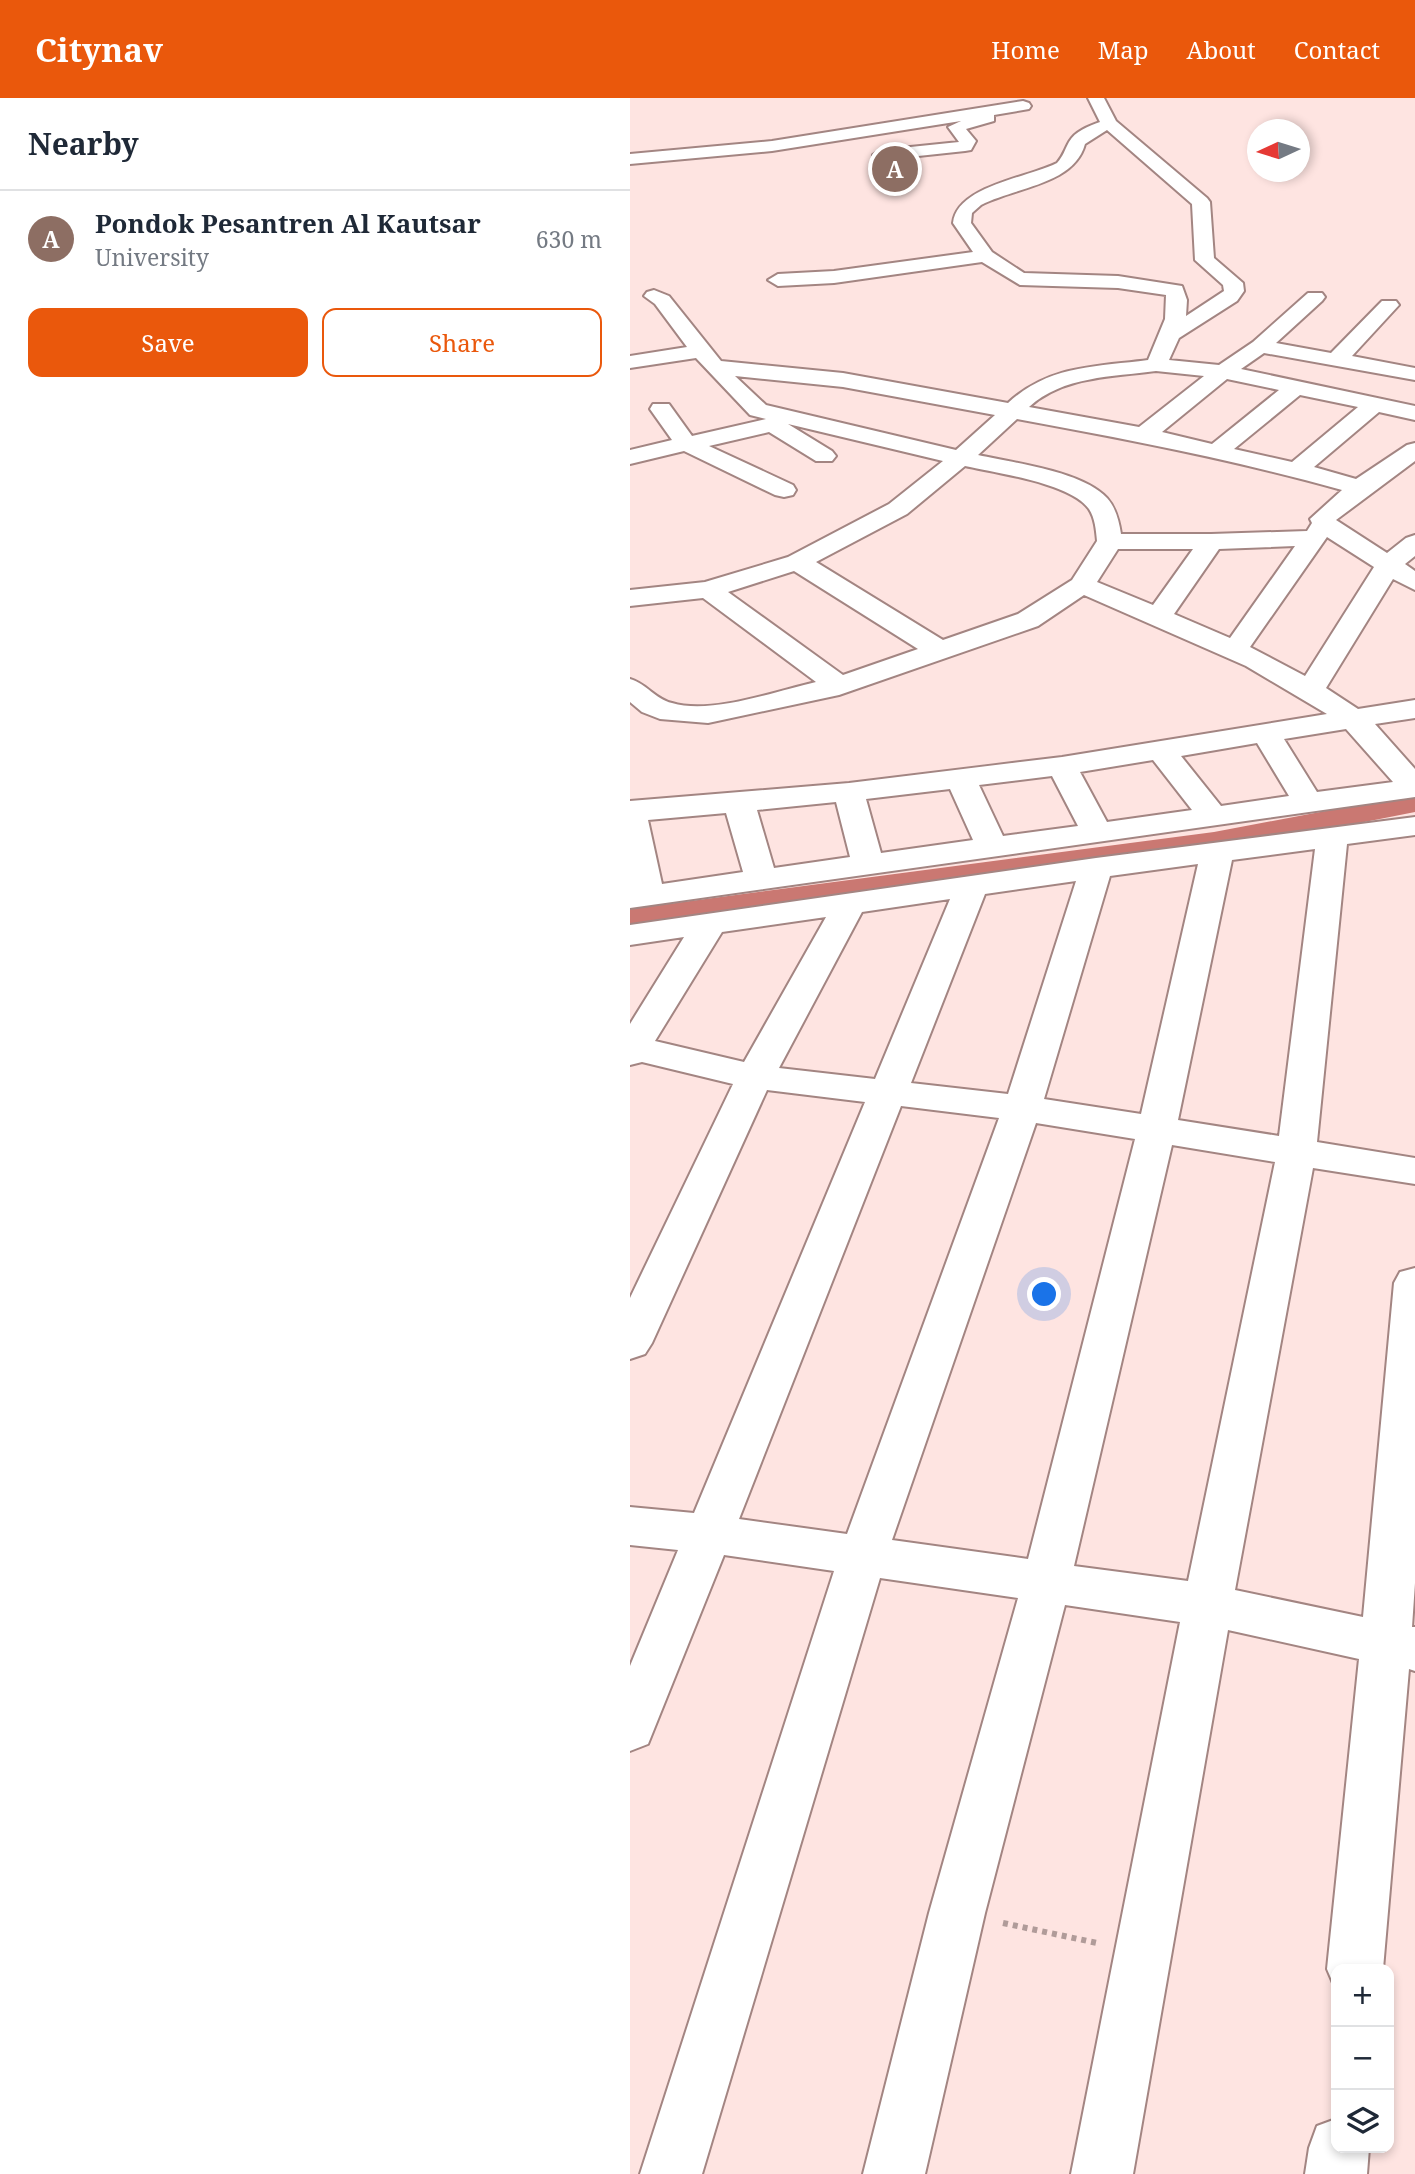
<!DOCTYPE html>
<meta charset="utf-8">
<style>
body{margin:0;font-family:"Noto Serif",serif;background:#f2f2f3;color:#1f2937}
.controls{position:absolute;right:21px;bottom:21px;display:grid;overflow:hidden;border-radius:14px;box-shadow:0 4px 10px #0003}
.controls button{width:63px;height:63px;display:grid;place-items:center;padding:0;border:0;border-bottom:2px solid #e0e1e3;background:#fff;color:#1f2937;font:35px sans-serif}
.compass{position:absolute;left:617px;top:21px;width:63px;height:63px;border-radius:50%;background:#fff;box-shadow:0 4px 10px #0003;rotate:266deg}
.you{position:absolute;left:415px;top:1197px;width:24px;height:24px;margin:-18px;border:5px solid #fff;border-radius:50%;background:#1a73e8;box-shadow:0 0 0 10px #1a73e833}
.badge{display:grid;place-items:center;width:46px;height:46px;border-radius:50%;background:#ea580c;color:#fff;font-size:23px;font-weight:700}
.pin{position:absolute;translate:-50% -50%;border:4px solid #fff;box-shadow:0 2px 7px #0006}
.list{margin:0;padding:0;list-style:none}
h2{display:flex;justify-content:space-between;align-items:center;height:91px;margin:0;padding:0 28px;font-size:30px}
h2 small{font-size:23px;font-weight:400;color:#747a83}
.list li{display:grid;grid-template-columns:46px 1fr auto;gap:21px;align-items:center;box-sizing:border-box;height:98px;padding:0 28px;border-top:2px solid #e0e1e3}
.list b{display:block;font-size:26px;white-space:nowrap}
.list p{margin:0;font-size:23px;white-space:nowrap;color:#747a83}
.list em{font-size:23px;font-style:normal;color:#747a83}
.actions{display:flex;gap:14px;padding:21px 28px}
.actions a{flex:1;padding:16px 0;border:2px solid #ea580c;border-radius:14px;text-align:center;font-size:24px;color:#ea580c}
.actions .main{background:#ea580c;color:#fff}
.icon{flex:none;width:38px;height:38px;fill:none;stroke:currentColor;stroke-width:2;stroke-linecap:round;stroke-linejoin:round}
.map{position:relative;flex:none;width:785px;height:2076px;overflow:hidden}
header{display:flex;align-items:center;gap:42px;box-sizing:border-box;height:98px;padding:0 35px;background:#ea580c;color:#fff}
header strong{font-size:33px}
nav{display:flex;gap:38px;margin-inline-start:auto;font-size:24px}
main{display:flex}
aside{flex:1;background:#fff}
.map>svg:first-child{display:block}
</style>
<header>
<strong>Citynav</strong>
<nav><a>Home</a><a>Map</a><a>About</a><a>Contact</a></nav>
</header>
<main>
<aside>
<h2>Nearby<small></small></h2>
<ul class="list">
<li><span class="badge" style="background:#8d6e63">A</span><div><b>Pondok Pesantren Al Kautsar</b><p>University</p></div><em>630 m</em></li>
</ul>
<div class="actions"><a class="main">Save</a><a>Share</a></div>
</aside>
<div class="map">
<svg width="785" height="2076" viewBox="0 0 785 2076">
<rect width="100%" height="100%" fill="#fee4e1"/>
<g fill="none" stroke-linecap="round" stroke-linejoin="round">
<!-- canal -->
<path fill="#ca7872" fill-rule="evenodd" d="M785,696V714L584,754L0,831V811L584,734Z"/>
<!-- minor casing -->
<g stroke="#a38582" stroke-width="4">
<path id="minor" d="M458,0H474L486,23L577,100L580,104L584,160L613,185L614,193L607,203L549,240L539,262L589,267L623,244L678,195H692L695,199L692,203L646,245L701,255L752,203H766L769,207L722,258L785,270V282L634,255L611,271L785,308V322L749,314L684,369L726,381L777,347L785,345V363L706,422L757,455L776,440L785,437V458L775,466L785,473V492L763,481L696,590L728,611L785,602V620L745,626L785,671V699L0,810V703L219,685L432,659L697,616L616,568L454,497L408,528L209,597L78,625L30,621L12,614L0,604V581C17,586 25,601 42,605C81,617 146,593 186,584L73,500L0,508V492L75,484L158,459L259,406L313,363L158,326L202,353L206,358L202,363H186L139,334L79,348L163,387L166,392L163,397L154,399L145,397L54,353L0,366V352L42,342L20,311L23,306H39L62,338L136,321L120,317L66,260L0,270V258L57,249L25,206L14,198L17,194L24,192L39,198L91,263L213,275L378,305C419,267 465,269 518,262L535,221L536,197L488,190L390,187L352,164L204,185L148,188L138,182L148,176L204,173L343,154L323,125C327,88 397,80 427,65C434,57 434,53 439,44C445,33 459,28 470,24ZM477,32L562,106L565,162L593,187L594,193L556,218L557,202L552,188L488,178L394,175L362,154L341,125L342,115L351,107C385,89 444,87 455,46ZM526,273L574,278L509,329L399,309C433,278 482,279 526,273ZM105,278L213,289L365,317L326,352L136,307ZM597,281L649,292L582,346L532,334ZM670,297L728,309L662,364L604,351ZM387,321C496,341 605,362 712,392L680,421L682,425L677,433L581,436H491C489,423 486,410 477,400C452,373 384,365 348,357ZM335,368C366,375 441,385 459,411C465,420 466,432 467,443L442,482L388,516L313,542L186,464L277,416ZM697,439L744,469L675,578L620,549ZM665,448L600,540L544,516L589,451ZM488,451H563L523,507L467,484ZM164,473L288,551L213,577L98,494ZM716,631L763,684L687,694L654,641ZM627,645L659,698L591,708L551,658ZM523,662L562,712L477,724L450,674ZM422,678L448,728L373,738L349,687ZM320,691L343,742L251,755L236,701ZM206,704L220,759L144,770L127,712ZM96,715L113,774L32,786L18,722Z
M393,3L399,5L401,8L399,11L364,17V23L336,31L346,43L341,52L335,53L251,62L243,57L251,52L329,44L318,29L331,23L142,53L0,66V56L142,43Z
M785,719V737L717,746L687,1044L785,1060V1086L683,1070L605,1492L733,1519L764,1185L770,1174L785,1170V1485L782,1529H785V1573L779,1571L753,1871H706V1892L697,1871L729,1561L598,1532L503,2076H441L550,1524L435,1507L355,1815L295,2076H233L299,1815L388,1500L250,1480L72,2076H10L204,1473L94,1457L18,1646L0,1653V1568L48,1452L0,1447V1409L64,1415L235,1004L137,992L22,1245L15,1256L0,1261V1200L103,986L12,964L0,967V926L54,839L0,847V827L466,760ZM685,751L649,1038L548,1022L602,762ZM568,766L511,1016L414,1001L480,778ZM446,783L378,996L281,985L355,796ZM320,801L245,981L149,970L232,814ZM196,819L114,964L25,943L92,834ZM271,1008L369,1020L217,1436L109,1421ZM406,1025L505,1041L398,1461L262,1442ZM542,1047L645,1064L558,1483L444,1468Z
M706,2021V2050H739L737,2076H675L679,2050L687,2028Z"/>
</g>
<!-- path -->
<path stroke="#b09b99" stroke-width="6" stroke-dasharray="5 5" stroke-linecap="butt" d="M373,1825L467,1845"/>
<!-- minor -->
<use href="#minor" fill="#fff" fill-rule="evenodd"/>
</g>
</svg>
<div class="controls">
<button>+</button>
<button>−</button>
<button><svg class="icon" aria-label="layers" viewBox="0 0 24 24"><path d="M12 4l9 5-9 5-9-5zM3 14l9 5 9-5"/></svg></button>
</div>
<svg class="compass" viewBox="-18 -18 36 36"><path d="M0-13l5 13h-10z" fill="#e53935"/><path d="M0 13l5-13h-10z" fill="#747a83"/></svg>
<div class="you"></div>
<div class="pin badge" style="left:265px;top:71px;background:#8d6e63">A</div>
</div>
</main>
